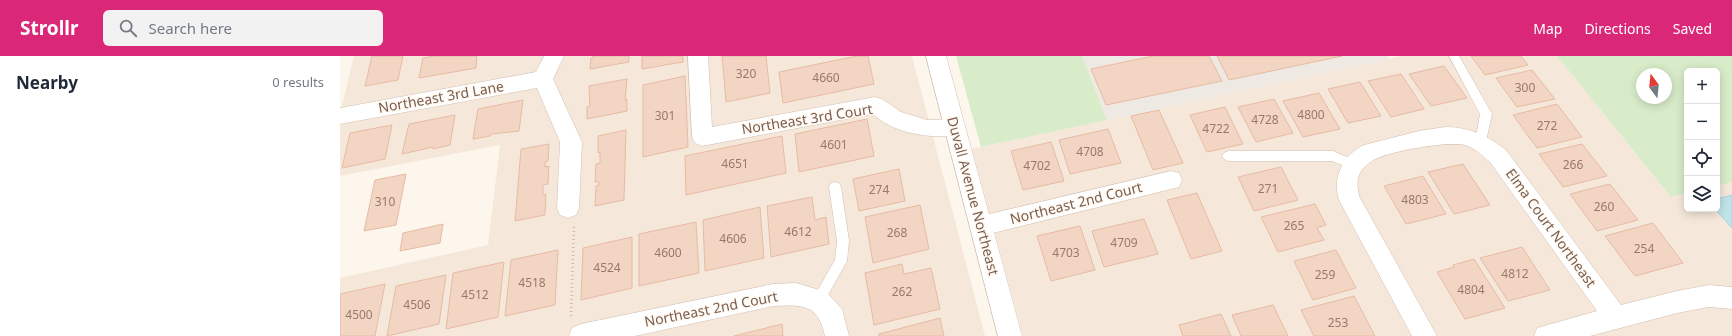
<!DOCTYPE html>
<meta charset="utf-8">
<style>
body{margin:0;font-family:"Noto Sans",sans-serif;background:#f2f2f3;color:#1f2937}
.controls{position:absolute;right:12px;top:12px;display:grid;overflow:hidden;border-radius:6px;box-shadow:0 2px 10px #0003}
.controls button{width:36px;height:36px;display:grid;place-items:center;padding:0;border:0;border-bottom:1px solid #e0e1e3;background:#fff;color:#1f2937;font:20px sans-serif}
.compass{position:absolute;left:1296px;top:12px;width:36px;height:36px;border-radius:50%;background:#fff;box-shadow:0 2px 10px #0003;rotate:345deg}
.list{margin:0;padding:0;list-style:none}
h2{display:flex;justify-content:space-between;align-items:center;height:52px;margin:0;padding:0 16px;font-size:17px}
h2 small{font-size:13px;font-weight:400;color:#747a83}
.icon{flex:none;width:22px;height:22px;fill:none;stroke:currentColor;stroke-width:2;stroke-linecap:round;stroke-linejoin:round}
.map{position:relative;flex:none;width:1392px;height:280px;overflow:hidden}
header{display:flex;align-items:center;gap:24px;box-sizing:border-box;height:56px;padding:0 20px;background:#db2777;color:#fff}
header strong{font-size:19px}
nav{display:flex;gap:22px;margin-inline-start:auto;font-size:14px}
.search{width:280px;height:36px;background:#f2f2f3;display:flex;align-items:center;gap:10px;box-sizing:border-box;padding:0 14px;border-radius:6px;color:#747a83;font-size:15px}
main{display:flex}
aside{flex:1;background:#fff}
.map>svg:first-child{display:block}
</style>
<header>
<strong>Strollr</strong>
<div class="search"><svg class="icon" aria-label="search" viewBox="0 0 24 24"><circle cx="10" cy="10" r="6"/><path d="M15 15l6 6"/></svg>Search here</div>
<nav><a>Map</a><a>Directions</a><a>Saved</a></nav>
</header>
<main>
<aside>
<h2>Nearby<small>0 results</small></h2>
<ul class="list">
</ul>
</aside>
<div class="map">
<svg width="1392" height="280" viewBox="0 0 1392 280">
<rect width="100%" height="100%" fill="#fdf6ec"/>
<!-- residential -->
<path fill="#f5e8da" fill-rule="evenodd" d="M14,0H572L645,280H0V222L148,189L160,89L0,120V58Z
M1061,0H1217L1331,141L1347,137V153H1377V15H1347V132L1236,0H1392V280H683L632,93ZM1302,18H1326V42H1302Z"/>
<!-- industrial -->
<path fill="#efe9e4" d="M742,0H1047L1049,3L767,64Z"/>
<!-- green -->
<path fill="#d8ecc9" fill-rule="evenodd" d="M616,0H742L767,64L641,91Z
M1217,0H1392V126L1377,130V15H1347V137L1331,141ZM1302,18H1326V42H1302Z"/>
<!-- water -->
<path fill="#bfe3e8" stroke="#a5d3da" d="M1392,139V172L1375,153H1377V143Z"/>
<!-- building -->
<path fill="#f3d5c3" stroke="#e6bba3" d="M32,0H63L58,24L25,30Z
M94,0H137L136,12L79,22L83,2Z
M253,0H289V6L250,13L251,2H253Z
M302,0H343V6L302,13Z
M382,0H426L430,37L386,46Z
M517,0H528L534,28L443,47L439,16Z
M813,0H869L882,25L766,49L751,13Z
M877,0H1002L889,24Z
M1131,0H1181L1188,9L1145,19Z
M1104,10L1127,42L1091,50L1069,18Z
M1192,14L1215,43L1177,51L1156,22Z
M1061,18L1084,53L1051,61L1028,25Z
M345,20L348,91L303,101V29Z
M287,23L285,44L287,43V55L247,63V51L250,50L249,30Z
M1020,26L1041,60L1008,67L988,33Z
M979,37L1000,73L963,81L943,45Z
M934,43L953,77L916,86L898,51Z
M183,44L179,75L151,78L150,80L133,83L138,53Z
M1217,48L1242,81L1197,92L1173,59Z
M885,51L903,88L867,96L850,59Z
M819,54L843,107L813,114L791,60Z
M115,59L110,89L93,93V91L62,98L69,68Z
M527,63L534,100L459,116L455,78Z
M52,69L45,103L2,112L10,77Z
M768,73L781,107L730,118L719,84Z
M286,74L284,144L255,150L256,130L259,129V126H255L256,108L260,107V96L258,97V80Z
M442,80L446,117L346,139L345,100Z
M711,86L724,125L683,134L671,95Z
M209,88L208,105L205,106V111L209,110L208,128L203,129V139L206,138L205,159L175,165L181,93Z
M1242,88L1267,120L1223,131L1199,98Z
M1123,108L1150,149L1114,158L1088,116Z
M941,111L958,144L914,155L898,121Z
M559,113L565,145L519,155L513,123Z
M66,118L56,169L24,175L35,124Z
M1083,120L1106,158L1066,168L1044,130Z
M1270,128L1298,164L1257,175L1230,138Z
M857,137L882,195L851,203L827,144Z
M472,141L475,164L486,161L489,188L431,201L427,150Z
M975,148L986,169L977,172L984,184L938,196L921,161Z
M580,149L589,193L533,207L525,161Z
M420,151L424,202L365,215L363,164Z
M804,163L818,198L764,211L752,175Z
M356,166L359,217L299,230V178Z
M1313,167L1343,207L1295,220L1265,180Z
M103,168L100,187L60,195L63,177Z
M740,170L755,214L711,225L697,180Z
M292,181V232L241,244L243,192Z
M1182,191L1210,234L1168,245L1140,202Z
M218,194L215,249L165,260L171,204Z
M996,194L1016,232L973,244L954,205Z
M1134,203L1165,252L1125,263L1097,216L1114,211L1113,209Z
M164,206L158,261L106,273L113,217Z
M562,208L564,218L591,212L600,253L534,269L525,217Z
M106,219L99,268L47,280L56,230Z
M45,228L35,280H0V238Z
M1014,240L1035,280H974L961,254Z
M933,249L948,280H901L892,259Z
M881,258L891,280H843L839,269Z
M600,262L604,280H539V278Z
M442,268L443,280H394Z"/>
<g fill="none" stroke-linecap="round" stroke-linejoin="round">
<!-- service casing -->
<g stroke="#d1beb0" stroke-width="1">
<path id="service" d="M1109,0H1119L1152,58L1145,90L1141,92L1137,90L1135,87L1140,58Z
M888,95H993L1019,106L1021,109L1019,112L1015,114L992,105H888L884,103L882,100L884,97Z
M495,126L499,127L501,131L509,185L507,205L483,248L478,250L473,248L472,244L495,204L497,185L489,131L491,127Z"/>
</g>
<!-- minor casing -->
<g stroke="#d1beb0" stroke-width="1">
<path id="minor" d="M204,0H224L213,23L242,86L239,152L236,159L228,162L220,159L217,152L220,86L197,32L0,68V52L196,16Z
M348,0H368L372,71L535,41L542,43L561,56L587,64L615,63L622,65L625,71L622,77C602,84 566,79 547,68C542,66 537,61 532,58L362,90L355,87L352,81Z
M1105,71C1129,71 1147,79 1166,94L1281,249L1337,235L1369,229L1392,231V253L1369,251L1337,257L1250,280H1194L1197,272L1257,255L1150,106C1143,100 1135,92 1125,89C1106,85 1053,95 1035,103C1030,106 1025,110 1021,115C1016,123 1017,133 1020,142L1097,280H1072L999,144C992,121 1003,99 1024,89L1079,75Z
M831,115L839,117L842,124L839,131L831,133L641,180L633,177L630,170L633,163L641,160Z
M456,227L486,236L502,253L509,280H485C478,247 462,249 433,250L295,280H229L232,272L241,268L433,228Z"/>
</g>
<!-- tertiary casing -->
<g stroke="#d1beb0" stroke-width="1">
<path id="tertiary" d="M586,0H606L682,280H658Z"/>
</g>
<!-- path -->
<path stroke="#d9b8a5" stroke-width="2.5" stroke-dasharray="1 3" stroke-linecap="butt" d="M231,260L234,171"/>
<!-- service -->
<use href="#service" fill="#fff" fill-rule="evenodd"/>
<!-- minor -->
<use href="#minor" fill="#fff" fill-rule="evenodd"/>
<!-- tertiary -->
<use href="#tertiary" fill="#fff" fill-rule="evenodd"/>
</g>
<g text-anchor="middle" stroke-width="3" stroke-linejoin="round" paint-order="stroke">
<!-- number labels -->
<g font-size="12" fill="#987a6a">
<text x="406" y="22">320</text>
<text x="486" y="26">4660</text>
<text x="1185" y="36">300</text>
<text x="971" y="63">4800</text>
<text x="325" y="64">301</text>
<text x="925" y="68">4728</text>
<text x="1207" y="74">272</text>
<text x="876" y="77">4722</text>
<text x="494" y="93">4601</text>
<text x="750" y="100">4708</text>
<text x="395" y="112">4651</text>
<text x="1233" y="113">266</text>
<text x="697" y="114">4702</text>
<text x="928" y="137">271</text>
<text x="539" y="138">274</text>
<text x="1075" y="148">4803</text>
<text x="45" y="150">310</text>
<text x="1264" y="155">260</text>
<text x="954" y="174">265</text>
<text x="458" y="180">4612</text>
<text x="557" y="181">268</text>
<text x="393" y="187">4606</text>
<text x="784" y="191">4709</text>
<text x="1304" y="197">254</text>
<text x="328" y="201">4600</text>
<text x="726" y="201">4703</text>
<text x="267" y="216">4524</text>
<text x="1175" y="222">4812</text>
<text x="985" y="223">259</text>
<text x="192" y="231">4518</text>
<text x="1131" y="238">4804</text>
<text x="562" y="240">262</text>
<text x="135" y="243">4512</text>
<text x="77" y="253">4506</text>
<text x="19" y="263">4500</text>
<text x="998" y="271">253</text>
</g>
<!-- street labels -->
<g font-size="14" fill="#7a5c4d" stroke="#fffaf3">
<text transform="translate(101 41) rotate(-10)" y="5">Northeast 3rd Lane</text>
<text transform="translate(467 63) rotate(-9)" y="5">Northeast 3rd Court</text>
<text transform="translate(633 140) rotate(75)" y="5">Duvall Avenue Northeast</text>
<text transform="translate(736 147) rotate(-14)" y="5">Northeast 2nd Court</text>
<text transform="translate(1211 172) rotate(54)" y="5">Elma Court Northeast</text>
<text transform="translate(371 253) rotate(-11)" y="5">Northeast 2nd Court</text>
</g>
</g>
</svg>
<div class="controls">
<button>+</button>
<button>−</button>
<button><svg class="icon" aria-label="locate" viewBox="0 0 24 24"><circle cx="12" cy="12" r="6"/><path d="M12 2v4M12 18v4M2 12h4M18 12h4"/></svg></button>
<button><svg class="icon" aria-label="layers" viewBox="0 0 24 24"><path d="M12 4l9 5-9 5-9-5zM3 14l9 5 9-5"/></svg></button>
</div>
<svg class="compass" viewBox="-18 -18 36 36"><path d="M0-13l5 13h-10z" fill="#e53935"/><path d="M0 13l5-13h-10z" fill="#747a83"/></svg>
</div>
</main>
